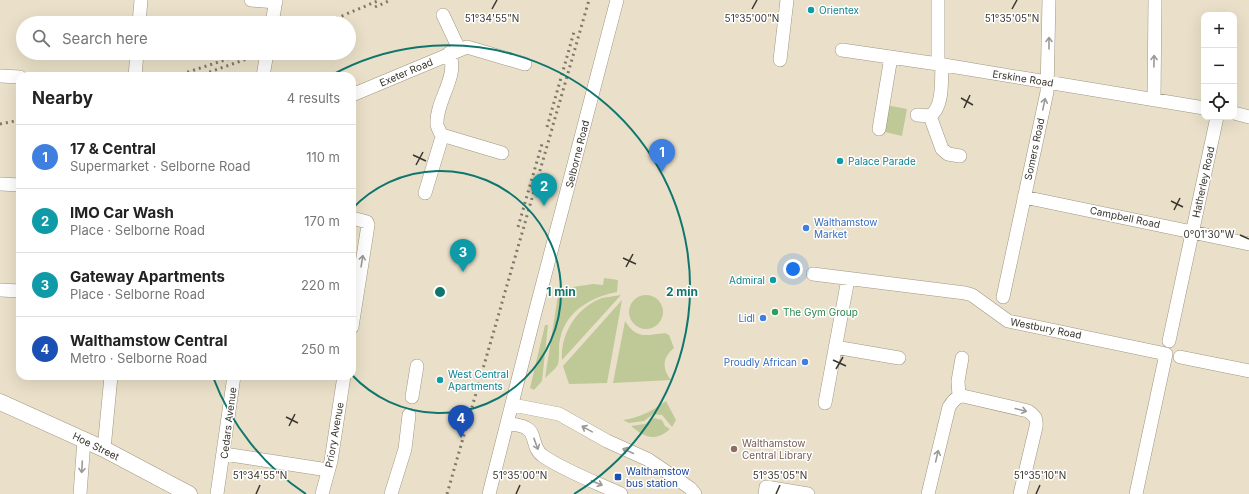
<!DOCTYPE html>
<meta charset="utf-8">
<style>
body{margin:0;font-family:Inter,sans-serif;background:#f2f2f2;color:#222}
.controls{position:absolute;right:12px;top:12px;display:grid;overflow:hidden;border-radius:8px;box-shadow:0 4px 16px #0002}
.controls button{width:36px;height:36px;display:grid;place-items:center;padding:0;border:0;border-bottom:1px solid #e0e0e0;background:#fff;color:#222;font:20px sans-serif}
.you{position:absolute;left:793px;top:269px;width:14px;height:14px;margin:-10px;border:3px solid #fff;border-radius:50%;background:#1a73e8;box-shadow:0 0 0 6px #1a73e833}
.badge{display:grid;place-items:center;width:26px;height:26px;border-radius:50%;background:#0b8043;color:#fff;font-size:13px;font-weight:700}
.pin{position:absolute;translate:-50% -33px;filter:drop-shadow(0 1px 2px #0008)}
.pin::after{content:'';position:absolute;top:21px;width:14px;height:12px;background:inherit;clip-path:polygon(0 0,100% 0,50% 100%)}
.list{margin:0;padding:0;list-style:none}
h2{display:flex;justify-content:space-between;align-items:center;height:52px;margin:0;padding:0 16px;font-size:17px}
h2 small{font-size:13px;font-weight:400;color:#767676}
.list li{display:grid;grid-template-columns:26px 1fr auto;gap:12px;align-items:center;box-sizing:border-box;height:64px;padding:0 16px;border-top:1px solid #e0e0e0}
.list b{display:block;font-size:15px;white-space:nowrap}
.list p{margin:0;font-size:13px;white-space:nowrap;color:#767676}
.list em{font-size:13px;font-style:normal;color:#767676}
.icon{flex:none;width:22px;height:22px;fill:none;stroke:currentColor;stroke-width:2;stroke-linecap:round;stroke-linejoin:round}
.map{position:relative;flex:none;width:1249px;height:494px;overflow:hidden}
.search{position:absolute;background:#fff;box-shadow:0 4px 16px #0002;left:16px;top:16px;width:340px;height:44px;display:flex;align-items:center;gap:10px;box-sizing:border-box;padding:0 14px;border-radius:22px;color:#767676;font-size:15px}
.panel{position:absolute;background:#fff;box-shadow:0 4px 16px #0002;left:16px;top:72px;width:340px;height:308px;border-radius:12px}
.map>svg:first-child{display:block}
</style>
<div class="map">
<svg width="1249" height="494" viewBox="0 0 1249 494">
<rect width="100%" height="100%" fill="#eae0c9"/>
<!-- green -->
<path fill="#bfc897" d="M886,105L907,109L902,136L881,131Z
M604,278L618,280L617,292C591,297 566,311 560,339C558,347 560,356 558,364C557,368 549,374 545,378L559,289L593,284L603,285Z
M621,295L562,360C560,334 577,307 602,298C608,297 615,296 621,295Z
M629 312a17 17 0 1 1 34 0a17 17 0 1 1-34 0Z
M622,300L607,383L569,384L563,366Z
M625,321C637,340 646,335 665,333L669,335L674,348C662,358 662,369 671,380L613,383Z
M545,325H548L542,381L534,390L530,388Z
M666,401L676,420L672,427L662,415L653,414L644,421L629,423L623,420C639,418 652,411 666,401Z
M654,418L662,420L665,426L670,429C655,442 645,438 631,426L645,424Z"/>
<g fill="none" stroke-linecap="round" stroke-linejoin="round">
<!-- minor casing -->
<g stroke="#a09680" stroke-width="14">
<path id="minor" d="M251,0L276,2
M443,15L459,49
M139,23L141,0
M272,23L276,0
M842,50L938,64L1204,108
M780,60L787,0
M938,64V0
M0,76L20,77
M135,76L137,53
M263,76L267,53
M352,95L467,47L525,64
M1154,100L1155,0
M1234,113L1249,117
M917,115L930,116C944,107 941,79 942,65
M930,116L942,149L948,154L960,156
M879,129L891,57
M442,137C441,133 438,129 437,125C435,101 460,76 449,53
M442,137L445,136L502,153
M0,184L20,185
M425,193L442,137
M1024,197L1249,244
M352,218L367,222L368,225L352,327
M813,274L965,293L972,295L1008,321L1166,354L1136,494
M0,290L20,291
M1003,297L1047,92L1049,0
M1169,341L1217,117
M835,347L899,358
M1180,357L1249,371
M959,396L958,381L962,358
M412,397L417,366
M825,403L848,279
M513,405L559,414L607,441L649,460L690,488L695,494
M508,423C514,425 521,425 526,428C537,433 531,448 543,456C567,472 595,482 621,494
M104,449L111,376
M224,454L328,470
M80,494L84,440
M217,494L234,376
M322,494L331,461L344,376
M391,494L405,449L409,415
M489,494L536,309L617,0
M765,494L766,487L808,494
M928,494L949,407C952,402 956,396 963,396L1028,411C1035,416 1037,418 1036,427L1020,494"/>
</g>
<!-- major casing -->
<g stroke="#a09680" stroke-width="17">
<path id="major" d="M0,402L104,449L189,494"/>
</g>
<!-- minor -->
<use href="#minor" stroke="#fff" stroke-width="13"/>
<!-- major -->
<use href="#major" stroke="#fff" stroke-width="16"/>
<!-- rail -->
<path stroke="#7f796b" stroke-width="3" stroke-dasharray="2 4" stroke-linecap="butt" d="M375,7L391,0
M325,23L380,0
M176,76L246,53
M198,76L264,53
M0,124L20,120
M547,127L574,32
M518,227L542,144
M447,494L589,0"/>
</g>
<!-- one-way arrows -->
<defs><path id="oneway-shaft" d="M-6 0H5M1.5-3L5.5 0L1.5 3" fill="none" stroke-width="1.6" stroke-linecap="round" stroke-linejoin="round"/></defs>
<g stroke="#9c9a96">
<use href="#oneway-shaft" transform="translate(1049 43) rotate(-90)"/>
<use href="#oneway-shaft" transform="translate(1154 61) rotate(-89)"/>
<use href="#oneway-shaft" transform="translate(1044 104) rotate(-78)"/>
<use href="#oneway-shaft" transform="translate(362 261) rotate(-81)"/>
<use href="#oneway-shaft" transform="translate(1021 410) rotate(14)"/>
<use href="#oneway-shaft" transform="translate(587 429) rotate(-151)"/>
<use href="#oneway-shaft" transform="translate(536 444) rotate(70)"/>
<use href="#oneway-shaft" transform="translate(628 451) rotate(-155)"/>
<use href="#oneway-shaft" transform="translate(937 456) rotate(-77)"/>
<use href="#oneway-shaft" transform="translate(82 467) rotate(93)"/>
<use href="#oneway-shaft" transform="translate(597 483) rotate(23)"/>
</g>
<!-- ticks -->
<path fill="none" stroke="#3a362d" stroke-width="1.5" d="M492,9L497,0M752,9L757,0M1012,9L1017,0M961,98L973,105M964,108L970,95M413,155L426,161M416,165L423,152M1171,201L1183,207M1174,210L1180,198M1240,235L1249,239M623,258L636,264M626,267L633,254M833,360L846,366M836,369L843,357M286,417L298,423M289,426L295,414M256,494L260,485M516,494L520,485M776,494L780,485M1036,494L1040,485"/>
<!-- distance rings -->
<g fill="none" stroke="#0f766e" stroke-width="2">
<path d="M352 209A121 121 0 1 1 352 375"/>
<path d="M306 494A242 242 0 0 1 213 377M332 75A242 242 0 0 1 574 494"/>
</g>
<!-- markers -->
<g fill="#0f9aa8" stroke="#fff" stroke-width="1.5">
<circle cx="811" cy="10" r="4"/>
<circle cx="840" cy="161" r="4"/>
<circle cx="773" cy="280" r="4"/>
<circle cx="440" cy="380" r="4"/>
</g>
<g fill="#3f7fe0" stroke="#fff" stroke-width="1.5">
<circle cx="806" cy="228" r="4"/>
<circle cx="763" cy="318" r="4"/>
<circle cx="805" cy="362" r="4"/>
</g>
<circle fill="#2e9e5b" stroke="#fff" stroke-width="1.5" cx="775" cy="312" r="4"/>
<circle fill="#8d6e63" stroke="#fff" stroke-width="1.5" cx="734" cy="449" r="4"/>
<rect fill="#1a4fb4" stroke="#fff" stroke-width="1.5" x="614" y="473" width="8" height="8" rx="2"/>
<g text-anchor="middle" stroke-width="3" stroke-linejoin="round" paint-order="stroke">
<!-- culture labels -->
<g font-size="10" fill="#0d838f" stroke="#fff" text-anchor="start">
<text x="819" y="14">Orientex</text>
<text x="848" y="165">Palace Parade</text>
<text x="765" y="284" text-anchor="end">Admiral</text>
<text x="448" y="378">West Central<tspan x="448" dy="12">Apartments</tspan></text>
</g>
<!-- street labels -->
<g font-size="10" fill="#3a362d" stroke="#fff">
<text transform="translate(406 72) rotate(-23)" y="4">Exeter Road</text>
<text transform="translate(1023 78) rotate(9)" y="4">Erskine Road</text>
<text transform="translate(1034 149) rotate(-78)" y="4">Somers Road</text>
<text transform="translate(577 154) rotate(-76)" y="4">Selborne Road</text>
<text transform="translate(1203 182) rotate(-78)" y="4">Hatherley Road</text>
<text transform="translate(1125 217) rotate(12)" y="4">Campbell Road</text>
<text transform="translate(1046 328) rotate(11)" y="4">Westbury Road</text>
<text transform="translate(228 423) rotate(-83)" y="4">Cedars Avenue</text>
<text transform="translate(334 435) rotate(-80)" y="4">Priory Avenue</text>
<text transform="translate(96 446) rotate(26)" y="4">Hoe Street</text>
</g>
<!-- shop labels -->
<g font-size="10" fill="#366cbe" stroke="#fff" text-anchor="end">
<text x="814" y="226" text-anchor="start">Walthamstow<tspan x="814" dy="12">Market</tspan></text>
<text x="755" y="322">Lidl</text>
<text x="797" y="366">Proudly African</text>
</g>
<!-- leisure labels -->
<g font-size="10" fill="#27864d" stroke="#fff" text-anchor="start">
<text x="783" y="316">The Gym Group</text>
</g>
<!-- education labels -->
<g font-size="10" fill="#785e54" stroke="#fff" text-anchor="start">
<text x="742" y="447">Walthamstow<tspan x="742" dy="12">Central Library</tspan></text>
</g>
<!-- transit labels -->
<g font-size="10" fill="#164399" stroke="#fff" text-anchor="start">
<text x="626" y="475">Walthamstow<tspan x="626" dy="12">bus station</tspan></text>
</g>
</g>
<g font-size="10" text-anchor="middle" fill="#3a362d" stroke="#fff" stroke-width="3" stroke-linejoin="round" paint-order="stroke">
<text x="492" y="22">51°34'55"N</text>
<text x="752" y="22">51°35'00"N</text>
<text x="1012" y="22">51°35'05"N</text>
<text x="1209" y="238">0°01'30"W</text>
<text x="260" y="479">51°34'55"N</text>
<text x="520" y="479">51°35'00"N</text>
<text x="780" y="479">51°35'05"N</text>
<text x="1040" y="479">51°35'10"N</text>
</g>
<circle cx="440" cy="292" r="6" fill="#0f766e" stroke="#fff" stroke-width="2"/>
<g font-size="12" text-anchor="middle" font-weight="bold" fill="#0f766e" stroke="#fff" stroke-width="3" stroke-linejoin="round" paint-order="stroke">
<text x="561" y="296">1 min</text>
<text x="682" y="296">2 min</text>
</g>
</svg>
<div class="controls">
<button>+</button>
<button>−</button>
<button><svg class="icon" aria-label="locate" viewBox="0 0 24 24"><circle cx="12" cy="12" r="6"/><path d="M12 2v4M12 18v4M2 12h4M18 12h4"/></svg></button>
</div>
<div class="you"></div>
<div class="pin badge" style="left:662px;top:172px;background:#3f7fe0">1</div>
<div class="pin badge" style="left:544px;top:206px;background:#0f9aa8">2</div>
<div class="pin badge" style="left:463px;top:272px;background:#0f9aa8">3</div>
<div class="pin badge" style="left:461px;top:438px;background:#1a4fb4">4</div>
<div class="search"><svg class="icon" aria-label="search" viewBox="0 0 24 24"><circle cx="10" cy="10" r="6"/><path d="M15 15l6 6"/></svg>Search here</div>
<section class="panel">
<h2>Nearby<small>4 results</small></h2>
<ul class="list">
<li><span class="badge" style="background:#3f7fe0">1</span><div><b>17 &amp; Central</b><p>Supermarket · Selborne Road</p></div><em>110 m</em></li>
<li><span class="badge" style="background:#0f9aa8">2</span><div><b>IMO Car Wash</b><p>Place · Selborne Road</p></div><em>170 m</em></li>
<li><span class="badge" style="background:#0f9aa8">3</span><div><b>Gateway Apartments</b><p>Place · Selborne Road</p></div><em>220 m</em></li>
<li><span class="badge" style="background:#1a4fb4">4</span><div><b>Walthamstow Central</b><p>Metro · Selborne Road</p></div><em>250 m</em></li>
</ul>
</section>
</div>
